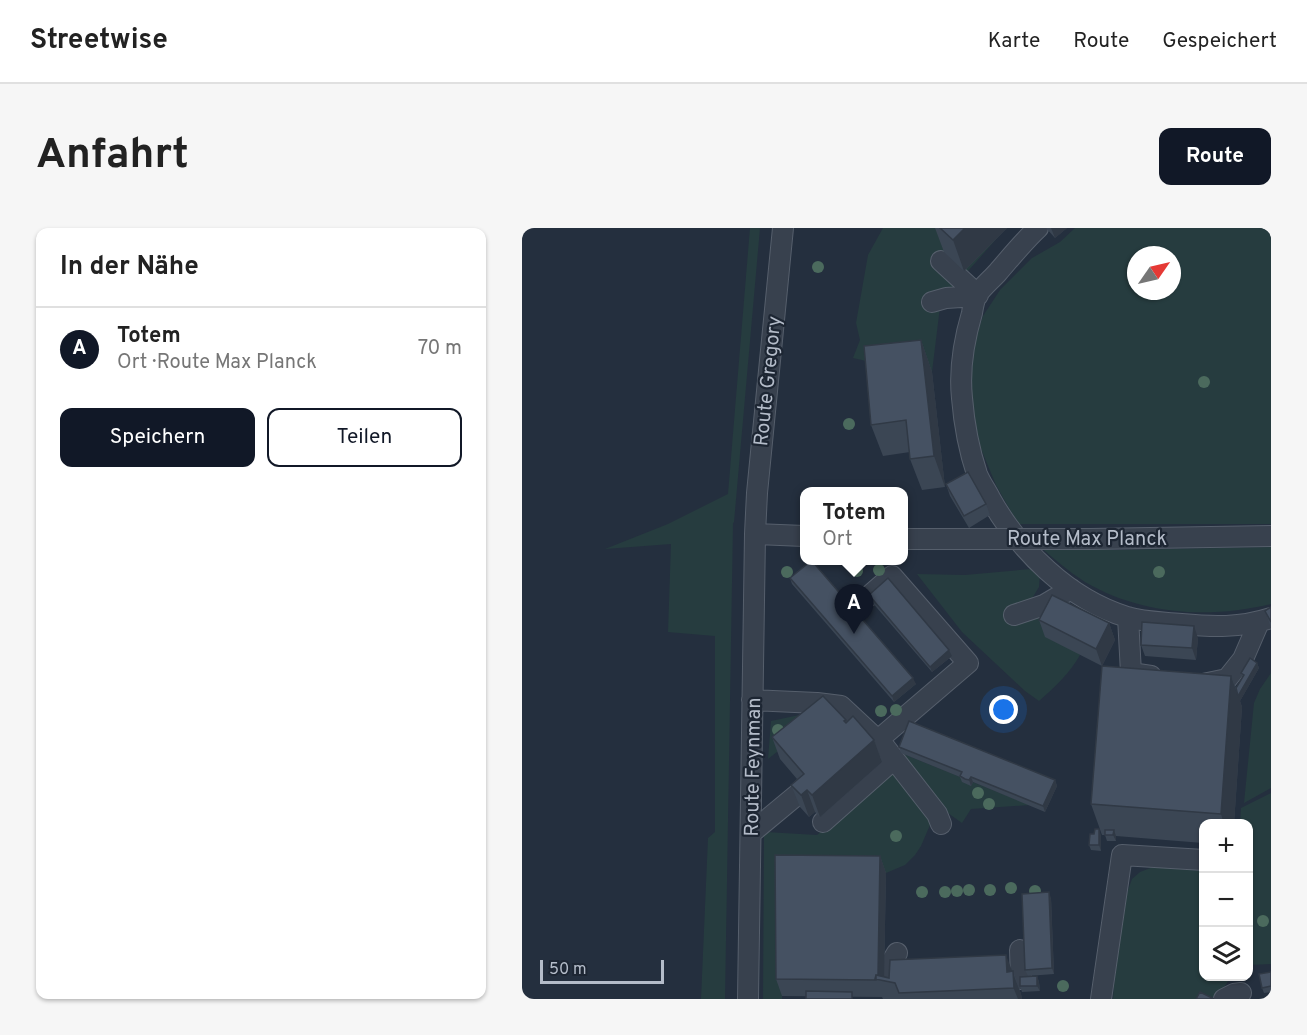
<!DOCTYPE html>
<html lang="de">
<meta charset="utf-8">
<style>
body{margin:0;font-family:Overpass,sans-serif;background:#f6f6f6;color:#222}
.controls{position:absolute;right:18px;bottom:18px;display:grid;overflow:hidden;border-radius:12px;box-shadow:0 2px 4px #0004}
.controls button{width:54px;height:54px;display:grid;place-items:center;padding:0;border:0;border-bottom:2px solid #e0e0e0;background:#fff;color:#222;font:30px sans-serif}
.compass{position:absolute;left:605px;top:18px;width:54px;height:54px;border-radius:50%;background:#fff;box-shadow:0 2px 4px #0004;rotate:56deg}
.scale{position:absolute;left:18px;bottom:15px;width:124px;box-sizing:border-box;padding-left:6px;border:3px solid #b4bcc9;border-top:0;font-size:16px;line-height:21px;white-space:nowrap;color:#b4bcc9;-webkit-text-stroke:4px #1d2633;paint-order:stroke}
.you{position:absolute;left:482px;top:482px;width:21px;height:21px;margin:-15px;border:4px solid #fff;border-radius:50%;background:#1a73e8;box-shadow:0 0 0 9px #1a73e833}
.badge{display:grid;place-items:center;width:39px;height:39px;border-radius:50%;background:#111827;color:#fff;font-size:20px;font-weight:700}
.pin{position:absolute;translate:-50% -50px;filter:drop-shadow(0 2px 3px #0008)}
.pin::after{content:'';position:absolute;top:32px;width:21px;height:18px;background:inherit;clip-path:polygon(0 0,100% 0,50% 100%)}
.popup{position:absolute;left:278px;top:259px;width:108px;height:78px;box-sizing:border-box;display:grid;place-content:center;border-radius:12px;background:#fff;filter:drop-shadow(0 2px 4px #0005);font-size:20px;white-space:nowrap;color:#767676}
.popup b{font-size:22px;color:#222}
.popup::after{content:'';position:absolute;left:50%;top:100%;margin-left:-12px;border:12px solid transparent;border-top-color:#fff}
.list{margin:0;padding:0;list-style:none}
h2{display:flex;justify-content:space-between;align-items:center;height:78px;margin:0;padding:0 24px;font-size:26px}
h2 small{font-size:20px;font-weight:400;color:#767676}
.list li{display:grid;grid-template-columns:39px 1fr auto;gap:18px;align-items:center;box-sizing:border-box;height:84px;padding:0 24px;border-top:2px solid #e0e0e0}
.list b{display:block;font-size:22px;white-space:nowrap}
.list p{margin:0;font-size:20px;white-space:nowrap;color:#767676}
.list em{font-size:20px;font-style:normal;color:#767676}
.actions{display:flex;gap:12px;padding:18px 24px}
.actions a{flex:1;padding:14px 0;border:2px solid #111827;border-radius:12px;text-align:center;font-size:21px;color:#111827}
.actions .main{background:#111827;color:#fff}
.icon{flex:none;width:33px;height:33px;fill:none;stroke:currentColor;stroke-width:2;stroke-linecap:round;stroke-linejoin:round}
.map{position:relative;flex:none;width:749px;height:771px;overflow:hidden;border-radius:12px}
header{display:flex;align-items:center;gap:36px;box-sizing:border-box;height:84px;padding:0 30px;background:#fff;border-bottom:2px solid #e0e0e0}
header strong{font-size:28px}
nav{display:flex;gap:33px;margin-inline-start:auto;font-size:21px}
.intro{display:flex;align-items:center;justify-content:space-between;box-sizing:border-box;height:144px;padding:0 36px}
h1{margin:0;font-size:42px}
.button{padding:15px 27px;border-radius:12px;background:#111827;color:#fff;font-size:21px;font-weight:700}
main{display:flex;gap:36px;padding:0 36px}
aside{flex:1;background:#fff;border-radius:12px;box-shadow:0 2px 4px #0004}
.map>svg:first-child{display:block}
</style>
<header>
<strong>Streetwise</strong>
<nav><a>Karte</a><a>Route</a><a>Gespeichert</a></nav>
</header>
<div class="intro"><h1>Anfahrt</h1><a class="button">Route</a></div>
<main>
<aside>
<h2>In der Nähe<small></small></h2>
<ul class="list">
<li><span class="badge">A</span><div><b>Totem</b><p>Ort · Route Max Planck</p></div><em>70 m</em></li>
</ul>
<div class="actions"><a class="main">Speichern</a><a>Teilen</a></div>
</aside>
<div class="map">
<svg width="749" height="771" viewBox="0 0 749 771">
<rect width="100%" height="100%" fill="#242f3e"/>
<!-- green -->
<path fill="#263c3f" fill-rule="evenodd" d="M228,0H238L212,294L211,295L203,771H179L186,610L193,604V408L146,404L149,316L83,321L146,296L206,266Z
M361,0H484L431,60L401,68L404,80L418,79L410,144L353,135L331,130L338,112L334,95L346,27Z
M553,0H749V296H496L474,257L459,221L449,179L448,148L450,120L461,88L478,62L510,30L538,14ZM614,27H650V63H614Z
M516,317L594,322L749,319V376C686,391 620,387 563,354C546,343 531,330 516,317Z
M509,341L518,345L517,359L509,372L529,383L558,427C548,445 533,459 517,473L503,463L440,404L395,346L443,347Z
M749,445V560L722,575L732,475L738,461Z
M282,486L260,520L246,531L249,493Z
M379,525L508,577L449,581L440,595L423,583Z
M369,542L406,587L408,597L399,618L393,627L383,637L364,645H260V771H241L242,607L244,604L295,607Z
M749,565V736L727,737L726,596L718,595L719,580Z
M631,639L681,643L682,748L709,749L700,762L709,771H591L597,694L606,662L610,651L618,644Z"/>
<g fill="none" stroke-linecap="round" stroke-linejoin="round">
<!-- minor casing -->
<g stroke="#565f6c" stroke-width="22">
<path id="minor" d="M516,0C502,13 489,29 476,44C470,51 460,59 455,67C452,72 451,79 450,85C442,112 437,141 440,170C442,195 447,222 455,246C458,254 464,262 468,270C497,322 546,371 605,389C622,394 641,394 659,396C691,399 718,400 749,390
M419,33L456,67
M410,74L424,70L454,68
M233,306L282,308
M568,311L749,308
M347,368L370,348L446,435L356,512
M492,387L522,377L549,361
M606,389L609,445L629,448
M681,456L705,451L721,431L737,394
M230,472L295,475L319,478L362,518L415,586L419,596
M301,594L372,531
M229,605L282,561
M498,722L499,751
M369,757V735L375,725
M226,771L233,306L235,265L261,0
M579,771L600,627L682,632
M702,771L712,766L719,765"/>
</g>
<!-- minor -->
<use href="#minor" stroke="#38414e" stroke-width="20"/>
<!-- minor-bridge casing -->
<g stroke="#565f6c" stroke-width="22" stroke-linecap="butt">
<path id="minor-bridge" d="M382,311H568"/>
</g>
<!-- minor-bridge -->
<use href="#minor-bridge" stroke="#38414e" stroke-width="20"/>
</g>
<!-- trees -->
<g fill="#4b6a5d">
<circle cx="296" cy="39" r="6"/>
<circle cx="682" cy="154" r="6"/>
<circle cx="327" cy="196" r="6"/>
<circle cx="357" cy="342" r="6"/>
<circle cx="335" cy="343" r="6"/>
<circle cx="265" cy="344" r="6"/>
<circle cx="637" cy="344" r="6"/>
<circle cx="374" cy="482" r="6"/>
<circle cx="359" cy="483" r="6"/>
<circle cx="256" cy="502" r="6"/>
<circle cx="456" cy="565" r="6"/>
<circle cx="467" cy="576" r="6"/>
<circle cx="374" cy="608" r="6"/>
<circle cx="489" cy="660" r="6"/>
<circle cx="447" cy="662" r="6"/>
<circle cx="468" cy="662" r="6"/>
<circle cx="435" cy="663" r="6"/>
<circle cx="513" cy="663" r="6"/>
<circle cx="400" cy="664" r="6"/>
<circle cx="423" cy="664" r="6"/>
<circle cx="741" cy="693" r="6"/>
<circle cx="541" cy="758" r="6"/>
</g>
<!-- wall -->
<path fill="#3b4654" d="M413,0H485L442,43L422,24Z
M524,0H545L533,10Z
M399,112L410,144L423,259L400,262L388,231V224L361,228L349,197Z
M424,256L464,276L468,287L447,300L428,268Z
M268,350L394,456L372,474L270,356Z
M347,367L427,422L430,428L410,444L349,373Z
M749,379V400L743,383Z
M517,392L587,395L593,412L580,438L523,409Z
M676,410L674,432L623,428L619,417Z
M735,435L737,440L718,473L720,479L712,596H681V615L594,608V613H585L583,607H580L569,576L709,448L714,460L720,449L719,445Z
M325,494L352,512L360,534L298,589L293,584L287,589L278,579L269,557L275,551L258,531L250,509Z
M377,519L533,552L535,558L523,584L451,554L449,558L440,554L438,549L379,525Z
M579,607V623L569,622L567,617Z
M358,628L364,645L362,749L367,750L491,743L499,766L500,771H361L360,769L260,768L254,751Z
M529,670L532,746L506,748L503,742Z
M749,744V764L742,765L740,760Z
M515,748L517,754L518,763L500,764L498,758Z"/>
<!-- shaded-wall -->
<path fill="#303945" d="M443,0H485L442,43L431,12Z
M529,0H545L533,10Z
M399,112L410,144L423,259L412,228Z
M587,395L593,412L580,438L574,421Z
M672,398L676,410L674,432L670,420Z
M427,422L430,428L410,444L408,439Z
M735,435L737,440L718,473L720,479L712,596H702L699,586L709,448L716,468Z
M391,450L394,456L372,474L370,468Z
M352,512L360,534L298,589L290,567Z
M449,549L451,554L449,558L447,552Z
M533,552L535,558L523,584L521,578Z
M285,562L293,584L287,589L279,567Z
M577,601L579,607V623L577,617Z
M592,602L594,608V613L591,607Z
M358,628L364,645L362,752L356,751Z
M527,664L529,670L532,746L530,740Z
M484,727L499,766L500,771H496L485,744Z
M515,748L517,754L518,763L515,758Z"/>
<!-- building -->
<path fill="#455162" stroke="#303945" stroke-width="1.5" d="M418,0H443L431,12Z
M399,112L412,228L388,231L384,192L349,197L342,118Z
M446,244L464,276L442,288L424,256Z
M289,333H290L391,450L370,468L268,350Z
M366,350L427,422L408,439L347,367Z
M530,367L587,395L574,421L517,392Z
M749,379V394L743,383Z
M620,394L672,398L670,420L619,417Z
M728,430L735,435L716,468L714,460L722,447L719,445Z
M580,438L709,448L699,586L569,576Z
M301,468L324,492L322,493L324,495L331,488L352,512L290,567L285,562L279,567L269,557L282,546L250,509Z
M387,493L533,552L521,578L449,549L447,552L443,551L438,548L440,544L377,519Z
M573,601H577V617H567L568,606H572Z
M583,602H592L591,607H583Z
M253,627L358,628L356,747H354V752L254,751Z
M527,664L530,740L503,742L500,666Z
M484,727L485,744L491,743L492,760L377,765L373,755L353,751L354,747L367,750L368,732Z
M749,744V758L740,760L737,746Z
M515,748V758H498V749Z
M284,763L330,764V771H284Z
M678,764L692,771H674Z"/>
<g text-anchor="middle" stroke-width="4.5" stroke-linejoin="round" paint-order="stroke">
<!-- street labels -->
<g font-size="20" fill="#b4bcc9" stroke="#1d2633">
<text transform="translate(245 153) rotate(-84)" y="7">Route Gregory</text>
<text x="565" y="317">Route Max Planck</text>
<text transform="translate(230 539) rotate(-89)" y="7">Route Feynman</text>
</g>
</g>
</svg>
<div class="controls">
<button>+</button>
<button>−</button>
<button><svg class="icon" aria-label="layers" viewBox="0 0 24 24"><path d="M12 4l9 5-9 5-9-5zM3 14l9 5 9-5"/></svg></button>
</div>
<svg class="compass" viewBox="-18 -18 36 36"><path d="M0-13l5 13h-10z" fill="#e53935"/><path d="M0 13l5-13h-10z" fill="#767676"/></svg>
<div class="scale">50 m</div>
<div class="you"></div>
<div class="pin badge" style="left:332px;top:406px">A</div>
<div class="popup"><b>Totem</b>Ort</div>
</div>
</main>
